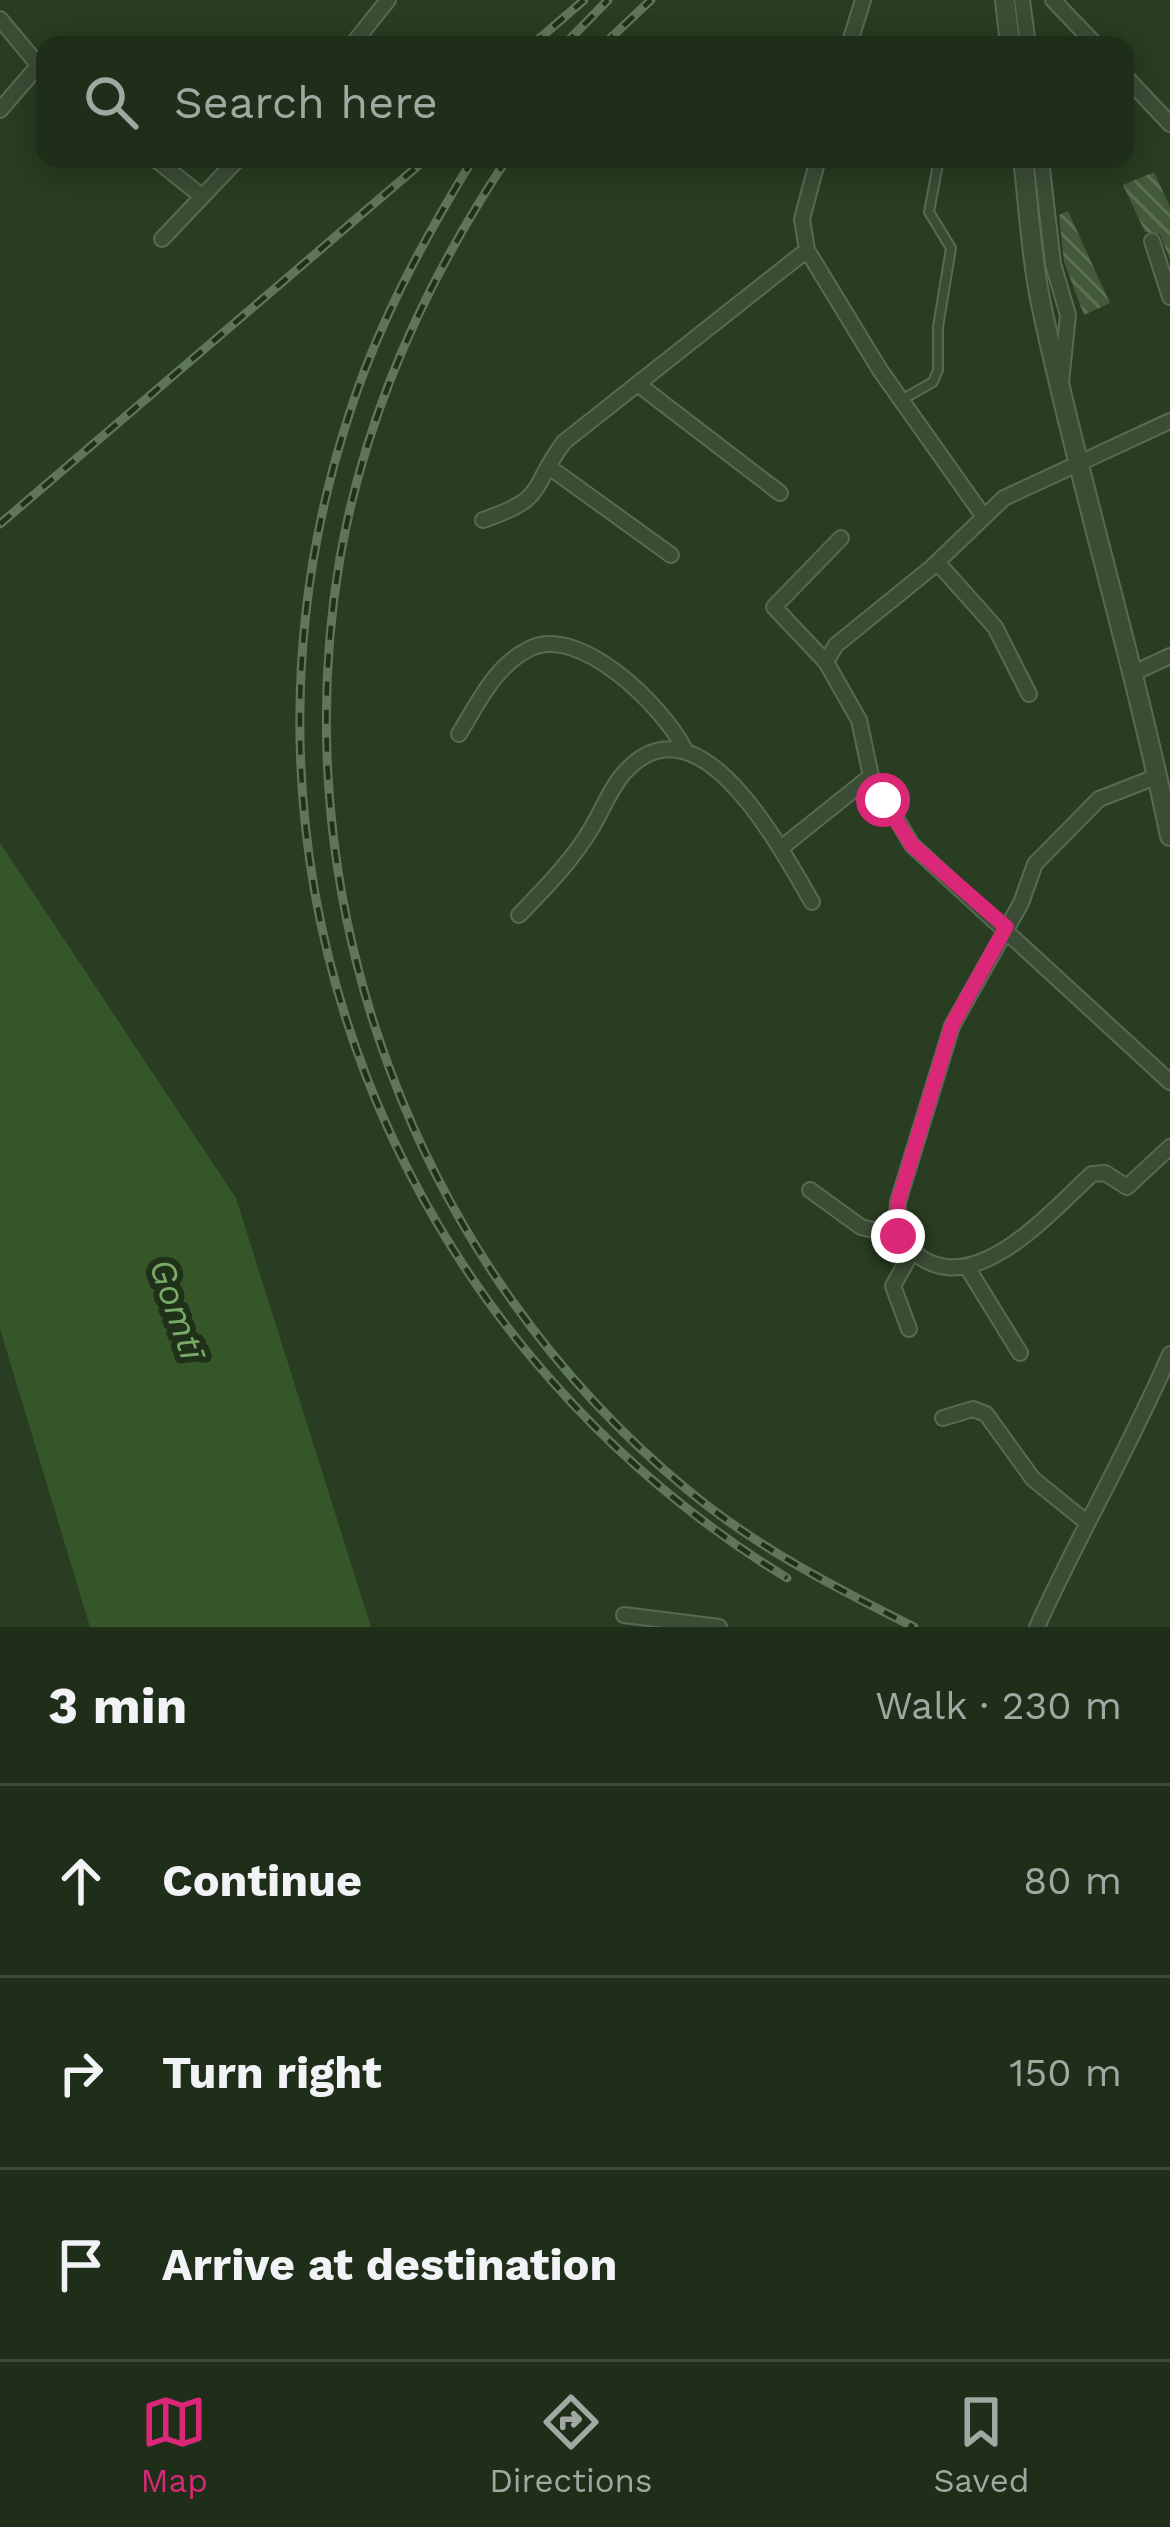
<!DOCTYPE html>
<meta charset="utf-8">
<style>
body{margin:0;font-family:"Work Sans",sans-serif;background:#263622;color:#f1f3f6}
.stop{position:absolute;width:36px;height:36px;margin:-27px;border:9px solid #db2777;border-radius:50%;background:#fff}
.stop.end{background:#db2777;border-color:#fff;box-shadow:0 3px 12px #0008}
.list{margin:0;padding:0;list-style:none}
h2{display:flex;justify-content:space-between;align-items:center;height:156px;margin:0;padding:0 48px;font-size:51px}
h2 small{font-size:39px;font-weight:400;color:#a1a8a2}
.list li{display:grid;grid-template-columns:78px 1fr auto;gap:36px;align-items:center;box-sizing:border-box;height:192px;padding:0 48px;border-top:3px solid #3c4a38}
.list b{display:block;font-size:45px;white-space:nowrap}
.list em{font-size:39px;font-style:normal;color:#a1a8a2}
.icon{flex:none;width:66px;height:66px;fill:none;stroke:currentColor;stroke-width:2;stroke-linecap:round;stroke-linejoin:round}
.map{position:relative;flex:none;width:1170px;height:1627px;overflow:hidden}
.search{position:absolute;background:#1e2e19;box-shadow:0 6px 30px #0003;left:36px;right:36px;top:36px;height:132px;display:flex;align-items:center;gap:30px;box-sizing:border-box;padding:0 42px;border-radius:24px;color:#a1a8a2;font-size:45px}
.sheet{height:732px;background:#1e2e19}
nav{display:flex;justify-content:space-around;align-items:center;box-sizing:border-box;height:168px;border-top:3px solid #3c4a38;background:#1e2e19;font-size:33px;color:#a1a8a2}
nav a{display:grid;justify-items:center;gap:6px}
nav .on{color:#db2777}
.map>svg:first-child{display:block}
</style>
<div class="map">
<svg width="1170" height="1627" viewBox="0 0 1170 1627">
<defs>
<pattern id="building-back-hatch" width="6" height="6" patternUnits="userSpaceOnUse" patternTransform="scale(3)"><rect width="6" height="6" fill="#435a3a"/><path d="M-1 5l2 2M0 0l6 6M5-1l2 2" fill="none" stroke="#5c7054"/></pattern>
</defs>
<rect width="100%" height="100%" fill="#283d21"/>
<!-- water -->
<path fill="#345628" d="M0,843L236,1198L371,1627H90L0,1329Z"/>
<!-- building -->
<path fill="url(#building-back-hatch)" d="M1154,172L1170,207V260L1160,234L1145,232L1123,185Z
M1068,211L1110,303L1084,315L1064,262L1059,215Z"/>
<g fill="none" stroke-linecap="round" stroke-linejoin="round">
<!-- service casing -->
<g stroke="#596a53" stroke-width="12">
<path id="service" d="M903,399L933,382L938,370V327L951,248L929,212L939,159"/>
</g>
<!-- minor casing -->
<g stroke="#596a53" stroke-width="18">
<path id="minor" d="M1022,0L1028,45
M1053,0L1096,45
M0,19L45,73
M352,45L388,0
M849,45L863,0
M1125,76L1170,124
M0,110L38,66
M155,159L199,194
M818,159L802,219L807,250L880,370L984,517
M1041,159L1053,264L1068,315L1061,382
M162,239L238,159
M1152,241L1170,297
M639,385L780,493
M1170,421L1004,498L931,568L836,645L826,662L859,720L871,776L912,845L1170,1082
M549,467L671,555
M483,520C548,498 529,489 564,442L807,250
M937,562L995,627L1029,694
M826,662L774,607L841,538
M1136,672L1170,656
M459,734C478,703 495,666 529,649C580,623 663,707 684,748
M1158,776L1099,799L1035,864L1021,903L952,1026L898,1202L896,1232C957,1321 1043,1219 1092,1174L1105,1173L1127,1187L1170,1147
M781,848L871,776
M519,915C545,888 572,861 591,829C602,811 610,789 624,773C698,690 780,847 812,902
M810,1190L861,1227L898,1236
M967,1267L1020,1353
M909,1329L893,1286L913,1250
M943,1418L973,1409L986,1414L1033,1479L1085,1521
M624,1615L719,1627
M1037,1627C1079,1534 1130,1447 1170,1354"/>
</g>
<!-- tertiary casing -->
<g stroke="#596a53" stroke-width="22">
<path id="tertiary" d="M1005,0L1010,45
M1023,159C1029,207 1031,257 1041,304C1079,483 1133,657 1170,836"/>
</g>
<!-- service -->
<use href="#service" stroke="#3b4d35" stroke-width="8"/>
<!-- minor -->
<use href="#minor" stroke="#3b4d35" stroke-width="14"/>
<!-- tertiary -->
<use href="#tertiary" stroke="#3b4d35" stroke-width="18"/>
<!-- rail casing -->
<g stroke="#607659" stroke-width="9">
<path id="rail" d="M532,45L584,0
M564,45L608,0
M603,45L651,0
M473,159C422,242 376,328 347,421C205,865 393,1337 787,1578
M507,159C427,279 365,415 340,558C281,905 417,1268 689,1491C756,1547 836,1588 914,1627
M0,524L426,159"/>
</g>
<!-- rail -->
<use href="#rail" stroke="#20311a" stroke-width="4.5" stroke-dasharray="14" stroke-linecap="butt"/>
</g>
<g fill="none" stroke-linecap="round" stroke-linejoin="round">
<!-- route -->
<path stroke="#db2777" stroke-width="15" d="M883,800L912,845L1006,927L952,1025L898,1202V1236"/>
</g>
<g text-anchor="middle" stroke-width="12" stroke-linejoin="round" paint-order="stroke">
<!-- water labels -->
<g font-size="36" font-style="italic" fill="#79aa67" stroke="#20311a">
<text transform="translate(178 1309) rotate(71)" y="13">Gomtī</text>
</g>
</g>
</svg>
<div class="stop" style="left:883px;top:800px"></div>
<div class="stop end" style="left:898px;top:1236px"></div>
<div class="search"><svg class="icon" aria-label="search" viewBox="0 0 24 24"><circle cx="10" cy="10" r="6"/><path d="M15 15l6 6"/></svg>Search here</div>
</div>
<section class="sheet">
<h2>3 min<small>Walk · 230 m</small></h2>
<ul class="list">
<li><svg class="icon" aria-label="ahead" viewBox="0 0 24 24"><path d="M12 20V5M6 11l6-6 6 6"/></svg><div><b>Continue</b></div><em>80 m</em></li>
<li><svg class="icon" aria-label="right" viewBox="0 0 24 24"><path d="M7 20v-9h11M14 6l5 5-5 5"/></svg><div><b>Turn right</b></div><em>150 m</em></li>
<li><svg class="icon" aria-label="arrive" viewBox="0 0 24 24"><path d="M6 21V4h12l-3 4 3 4H6"/></svg><div><b>Arrive at destination</b></div></li>
</ul>
</section>
<nav>
<a class="on"><svg class="icon" aria-label="map" viewBox="0 0 24 24"><path d="M3 6l6-2 6 2 6-2v14l-6 2-6-2-6 2zM9 4v14M15 6v14"/></svg>Map</a>
<a><svg class="icon" aria-label="directions" viewBox="0 0 24 24"><path d="M12 3l9 9-9 9-9-9zM9 14v-3h6M13 9l2 2-2 2"/></svg>Directions</a>
<a><svg class="icon" aria-label="saved" viewBox="0 0 24 24"><path d="M7 4h10v16l-5-4-5 4z"/></svg>Saved</a>
</nav>
